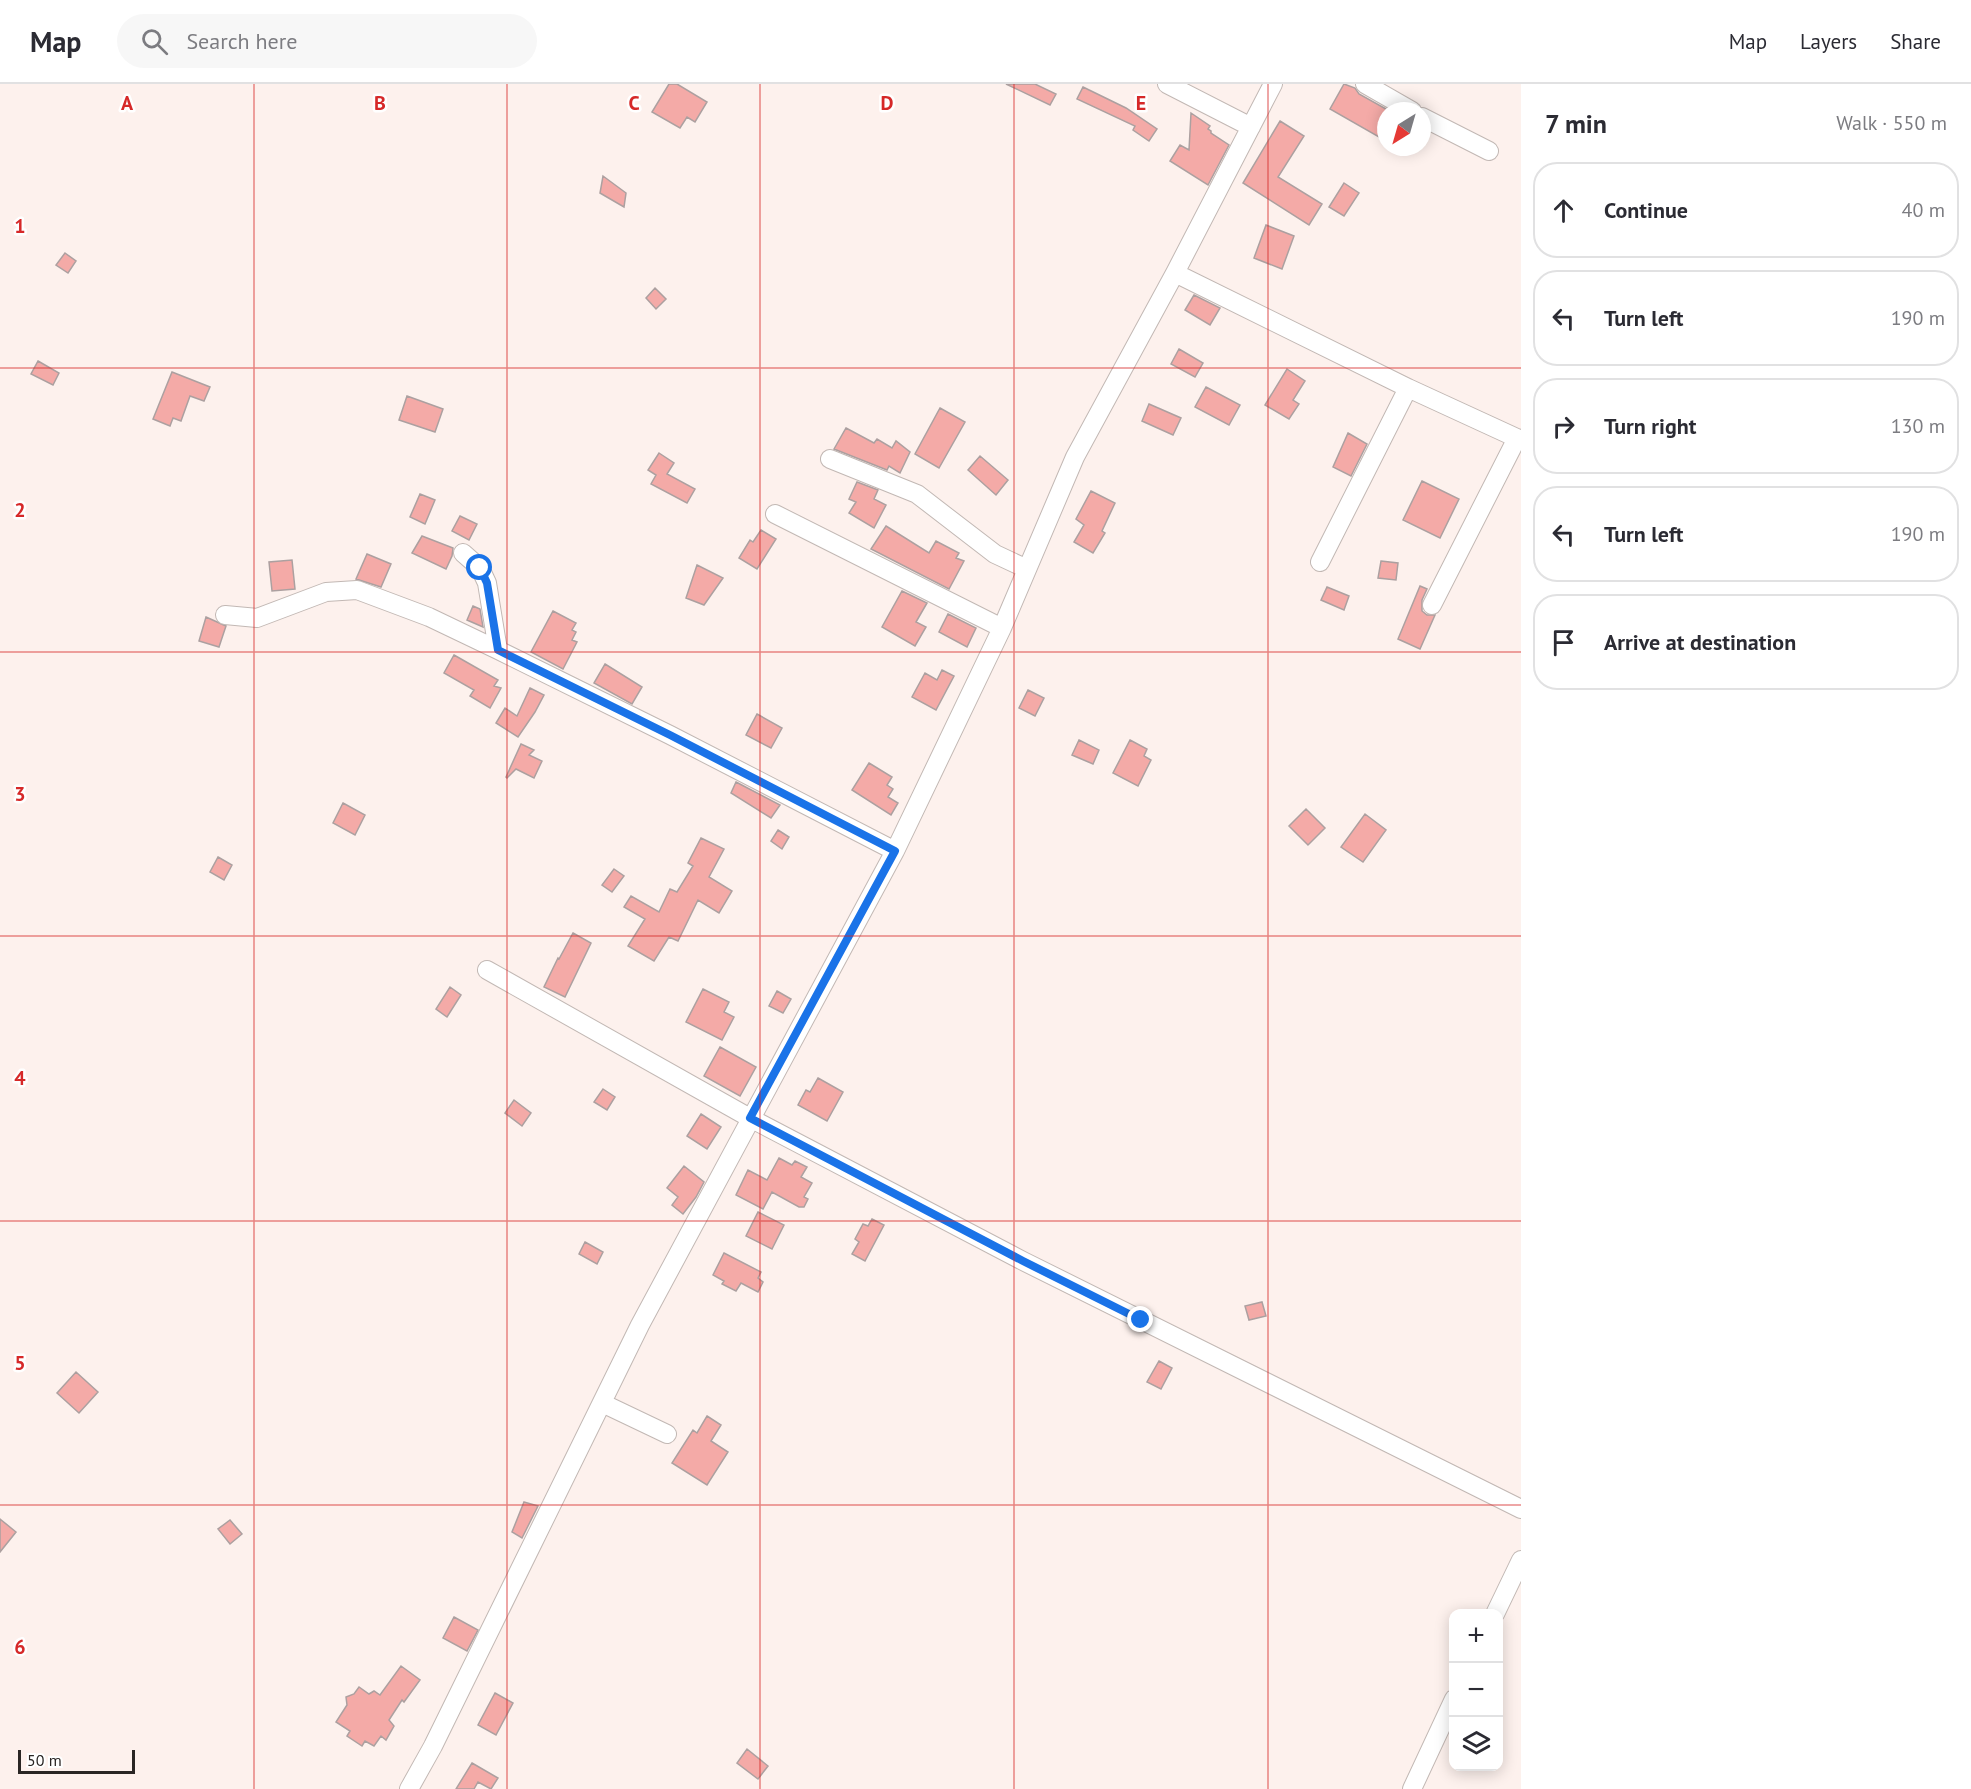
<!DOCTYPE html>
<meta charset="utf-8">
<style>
body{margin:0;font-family:"PT Sans",sans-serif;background:#f7f7f7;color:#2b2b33}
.controls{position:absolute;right:18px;bottom:18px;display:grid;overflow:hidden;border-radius:12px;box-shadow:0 3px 15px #0003}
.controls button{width:54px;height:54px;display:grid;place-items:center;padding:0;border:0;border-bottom:2px solid #e1e1e2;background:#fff;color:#2b2b33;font:30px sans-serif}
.compass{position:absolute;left:1377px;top:18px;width:54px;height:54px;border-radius:50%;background:#fff;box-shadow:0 3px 15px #0003;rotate:217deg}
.scale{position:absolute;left:18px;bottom:15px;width:117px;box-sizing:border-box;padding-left:6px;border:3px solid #2a2624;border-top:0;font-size:16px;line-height:21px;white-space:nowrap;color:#2a2624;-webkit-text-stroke:4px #fff;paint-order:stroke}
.stop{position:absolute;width:18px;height:18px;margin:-14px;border:4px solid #1a73e8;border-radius:50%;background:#fff}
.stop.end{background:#1a73e8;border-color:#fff;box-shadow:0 2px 6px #0008}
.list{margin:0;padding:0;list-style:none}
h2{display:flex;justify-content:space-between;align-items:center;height:78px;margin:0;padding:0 24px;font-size:26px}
h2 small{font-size:20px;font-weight:400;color:#7c7c81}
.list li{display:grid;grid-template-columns:39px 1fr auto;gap:18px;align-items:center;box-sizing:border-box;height:96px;margin:0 12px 12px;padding:0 12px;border:2px solid #e1e1e2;border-radius:24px}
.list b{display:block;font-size:22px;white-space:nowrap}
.list em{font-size:20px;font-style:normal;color:#7c7c81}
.icon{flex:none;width:33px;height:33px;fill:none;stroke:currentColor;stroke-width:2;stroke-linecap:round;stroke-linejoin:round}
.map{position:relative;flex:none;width:1521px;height:1705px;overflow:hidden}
header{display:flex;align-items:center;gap:36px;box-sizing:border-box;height:84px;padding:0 30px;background:#fff;border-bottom:2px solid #e1e1e2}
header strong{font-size:28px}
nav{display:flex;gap:33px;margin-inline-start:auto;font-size:21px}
.search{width:420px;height:54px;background:#f7f7f7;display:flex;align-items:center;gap:15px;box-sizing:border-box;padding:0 21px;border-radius:33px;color:#7c7c81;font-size:22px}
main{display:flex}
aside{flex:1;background:#fff}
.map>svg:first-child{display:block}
</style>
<header>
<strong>Map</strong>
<div class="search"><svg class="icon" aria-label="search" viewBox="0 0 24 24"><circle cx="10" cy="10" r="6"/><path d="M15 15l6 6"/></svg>Search here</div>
<nav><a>Map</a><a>Layers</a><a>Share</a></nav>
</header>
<main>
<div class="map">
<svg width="1521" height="1705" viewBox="0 0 1521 1705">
<rect width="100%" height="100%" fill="#fdf1ed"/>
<!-- building -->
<path fill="#f4aaa7" stroke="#aca0a0" stroke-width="1.5" d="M669,0H677L707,18L695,38L687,33L680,44L652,28Z
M1006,0H1035L1056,10L1050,21Z
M1344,0L1355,4L1359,10L1386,25V57L1330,25Z
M1083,3L1126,24L1157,45L1149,57L1133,46L1135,42L1077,15Z
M1191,29L1210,42L1208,45L1211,47V49L1229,61L1208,101L1170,77L1180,61L1189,66Z
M1280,37L1304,52L1278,93L1322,120L1309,141L1243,99Z
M603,92L626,109L624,123L600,109Z
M1344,99L1359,109L1344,132L1329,123Z
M1266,141L1294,152L1282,185L1254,174Z
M65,169L76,177L68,189L56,181Z
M655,204L666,215L656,225L646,214Z
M1194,211L1220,224L1210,241L1185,226Z
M1179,265L1203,279L1195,293L1171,280Z
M38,277L59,289L53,301L31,290Z
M1287,285L1305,297L1293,316L1299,320L1289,335L1265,321Z
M172,288L210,303L204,317L190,312L181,337L173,334L170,342L153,335Z
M1206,303L1240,321L1229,341L1195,323Z
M407,312L443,325L435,348L399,336Z
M1149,320L1181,334L1173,351L1142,337Z
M940,324L965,338L939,384L915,370Z
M846,344L874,359L877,355L892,364L896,357L910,368L900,389L889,382L887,386L834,365Z
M1348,349L1367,360L1351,392L1333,383Z
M659,369L674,379L667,390L695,405L687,419L651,400L656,391L648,386Z
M980,372L1008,396L996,411L968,386Z
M1422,397L1459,415L1440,454L1403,436Z
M857,398L878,406L874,415L886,421L874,444L849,429L856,418L849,415Z
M1091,407L1115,419L1102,447L1105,449L1093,469L1074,458L1084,441L1076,435Z
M420,410L435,416L425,440L410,433Z
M460,432L477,440L469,456L452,447Z
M886,442L929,469L936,457L959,469L956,474L964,477L949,505L871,465Z
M761,446L776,455L757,485L739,474L750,456L753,458Z
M422,452L453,464L452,472L446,485L412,469Z
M367,470L391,480L381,503L356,495Z
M292,476L295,505L272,507L269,478Z
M1381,477L1398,479L1396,496L1378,494Z
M697,481L723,494L704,521L686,514Z
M1420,502L1427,505L1422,516V527L1427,531H1435L1420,565L1398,555Z
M1327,503L1349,512L1344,526L1321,516Z
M902,507L927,519L916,538L926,543L915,562L882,543Z
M473,522L480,525L483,543L467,536Z
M553,527L576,539L572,546L576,548L572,556L577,558L563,585L531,568Z
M948,530L976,544L967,563L939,548Z
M206,533L226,542L219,563L199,557Z
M454,571L498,596L494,602L501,604L490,624L470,612L474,606L444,589Z
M605,580L642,603L632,620L594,599Z
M942,586L954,592L936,626L912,613L925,589L937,596Z
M530,604L544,611L535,628L518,653L496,639L505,624L517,632Z
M1028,606L1044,614L1035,632L1019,624Z
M757,630L782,644L771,664L746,651Z
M1079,656L1099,666L1093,680L1072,671Z
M1130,656L1147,665L1144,672L1151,676L1138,702L1113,689Z
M521,660L534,666L529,671L542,677L534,694L516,685L507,694L506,693Z
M869,679L892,693L887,701L893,705L888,713L898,719L891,731L852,706Z
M736,698L780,721L771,734L731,709Z
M343,719L365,731L355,751L333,739Z
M1306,725L1325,744L1308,761L1289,742Z
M1365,730L1386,746L1363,778L1341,763Z
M778,746L789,753L782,765L771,757Z
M701,754L724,765L709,793L732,807L719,829L698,816L678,857L669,853L654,877L628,862L645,835L624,823L631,812L659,828L670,805L677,808L693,782L688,779Z
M218,773L232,781L224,796L210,788Z
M614,785L624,792L612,808L602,801Z
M573,849L591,859L565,913L544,903L558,874L559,875Z
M450,903L461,911L447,933L436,925Z
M703,905L729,918L724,928L734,933L722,956L686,938Z
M777,907L791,915L783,929L769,922Z
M720,963L756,983L740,1012L704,992Z
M818,994L843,1008L827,1037L798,1021L806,1006L810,1008Z
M603,1005L615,1013L607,1026L594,1018Z
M514,1016L531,1029L522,1042L505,1029Z
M701,1030L721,1043L707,1065L687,1052Z
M779,1074L792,1081L795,1077L807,1083L801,1093L812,1099L804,1113L808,1115L804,1123H799L772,1108L763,1125L736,1111L748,1086L767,1096Z
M684,1082L704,1098L696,1113L683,1130L672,1121L678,1113L667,1104Z
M758,1128L784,1141L772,1165L746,1152Z
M872,1135L884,1141L865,1177L852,1170L859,1158L855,1155L863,1140L868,1142Z
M585,1158L603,1168L597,1180L579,1170Z
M724,1169L761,1188L758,1194L763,1198L758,1208L741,1199L736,1207L722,1200L724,1197L713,1191Z
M1262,1218L1266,1232L1249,1236L1245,1222Z
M1159,1277L1172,1284L1161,1305L1147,1298Z
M76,1288L98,1308L79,1329L57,1309Z
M707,1332L721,1341L711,1357L728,1368L707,1401L672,1379L693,1346L697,1349Z
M524,1418L538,1422L522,1454L512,1448Z
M0,1435L16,1448L0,1468Z
M230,1436L242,1450L230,1460L218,1445Z
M454,1533L478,1546L467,1567L443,1554Z
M401,1582L420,1596L404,1618L402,1616L389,1636L394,1642L386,1656L381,1652L374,1662L365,1657L362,1662L347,1652L350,1647L336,1638L347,1621L346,1613L354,1610L359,1603L369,1610L374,1607L380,1611Z
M495,1609L513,1619L496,1651L478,1641Z
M747,1665L768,1682L758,1695L737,1679Z
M472,1679L498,1694L491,1705L478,1698L474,1705H456Z"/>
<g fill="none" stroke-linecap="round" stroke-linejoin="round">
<!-- minor casing -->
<g stroke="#c2b8b4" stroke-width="20">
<path id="minor" d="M1167,0L1251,43
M1365,0L1412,27
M1422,33L1489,67
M1175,189L1408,304L1521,356
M830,375L917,410L995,470L1027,485
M775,430L1002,544
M463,469L480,484L487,499L498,566
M1320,478L1408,304
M1432,521L1517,354
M225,531L257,534L326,508L357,506L429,533L498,566L670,651L895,767
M487,886L750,1034L1023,1177L1521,1425
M602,1319L667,1350
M1495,1530L1521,1476
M409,1705L433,1662L640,1241L895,767L1002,544L1075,373L1175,189L1273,0
M1412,1705L1454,1615"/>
</g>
<!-- minor -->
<use href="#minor" stroke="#fff" stroke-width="18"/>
</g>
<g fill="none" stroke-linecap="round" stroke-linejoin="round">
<!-- route -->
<path stroke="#1a73e8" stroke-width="8" d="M480,484L487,499L498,566L670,651L895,767L750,1034L1023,1177L1141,1236"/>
</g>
<!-- grid -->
<path fill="none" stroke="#d62828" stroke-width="1.5" stroke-opacity="0.55" d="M254,0V1705M507,0V1705M760,0V1705M1014,0V1705M1268,0V1705M0,284H1521M0,568H1521M0,852H1521M0,1137H1521M0,1421H1521"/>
<g font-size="20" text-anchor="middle" font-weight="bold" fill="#d62828" stroke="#fff" stroke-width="5" stroke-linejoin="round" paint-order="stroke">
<text x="127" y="26">A</text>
<text x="380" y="26">B</text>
<text x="634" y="26">C</text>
<text x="887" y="26">D</text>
<text x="1141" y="26">E</text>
<text x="20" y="149">1</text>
<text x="20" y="433">2</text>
<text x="20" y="717">3</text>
<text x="20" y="1001">4</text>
<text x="20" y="1286">5</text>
<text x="20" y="1570">6</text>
</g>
</svg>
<div class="controls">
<button>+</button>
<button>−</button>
<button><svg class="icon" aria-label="layers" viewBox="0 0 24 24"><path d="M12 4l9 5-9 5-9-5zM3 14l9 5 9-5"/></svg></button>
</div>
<svg class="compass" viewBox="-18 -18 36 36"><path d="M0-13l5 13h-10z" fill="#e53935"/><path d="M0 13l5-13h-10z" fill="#7c7c81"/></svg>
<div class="scale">50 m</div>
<div class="stop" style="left:480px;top:484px"></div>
<div class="stop end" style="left:1141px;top:1236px"></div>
</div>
<aside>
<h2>7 min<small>Walk · 550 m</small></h2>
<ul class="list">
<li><svg class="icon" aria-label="ahead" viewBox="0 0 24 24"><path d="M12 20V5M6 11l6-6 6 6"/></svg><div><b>Continue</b></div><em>40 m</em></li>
<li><svg class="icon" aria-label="left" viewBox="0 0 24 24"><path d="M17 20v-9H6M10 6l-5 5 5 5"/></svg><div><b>Turn left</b></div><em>190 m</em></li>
<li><svg class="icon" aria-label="right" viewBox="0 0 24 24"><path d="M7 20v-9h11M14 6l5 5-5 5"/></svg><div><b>Turn right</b></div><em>130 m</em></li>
<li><svg class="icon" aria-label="left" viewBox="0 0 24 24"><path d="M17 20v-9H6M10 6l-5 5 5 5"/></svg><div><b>Turn left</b></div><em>190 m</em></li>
<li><svg class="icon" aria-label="arrive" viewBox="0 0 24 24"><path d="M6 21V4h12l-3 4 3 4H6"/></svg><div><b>Arrive at destination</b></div></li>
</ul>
</aside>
</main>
